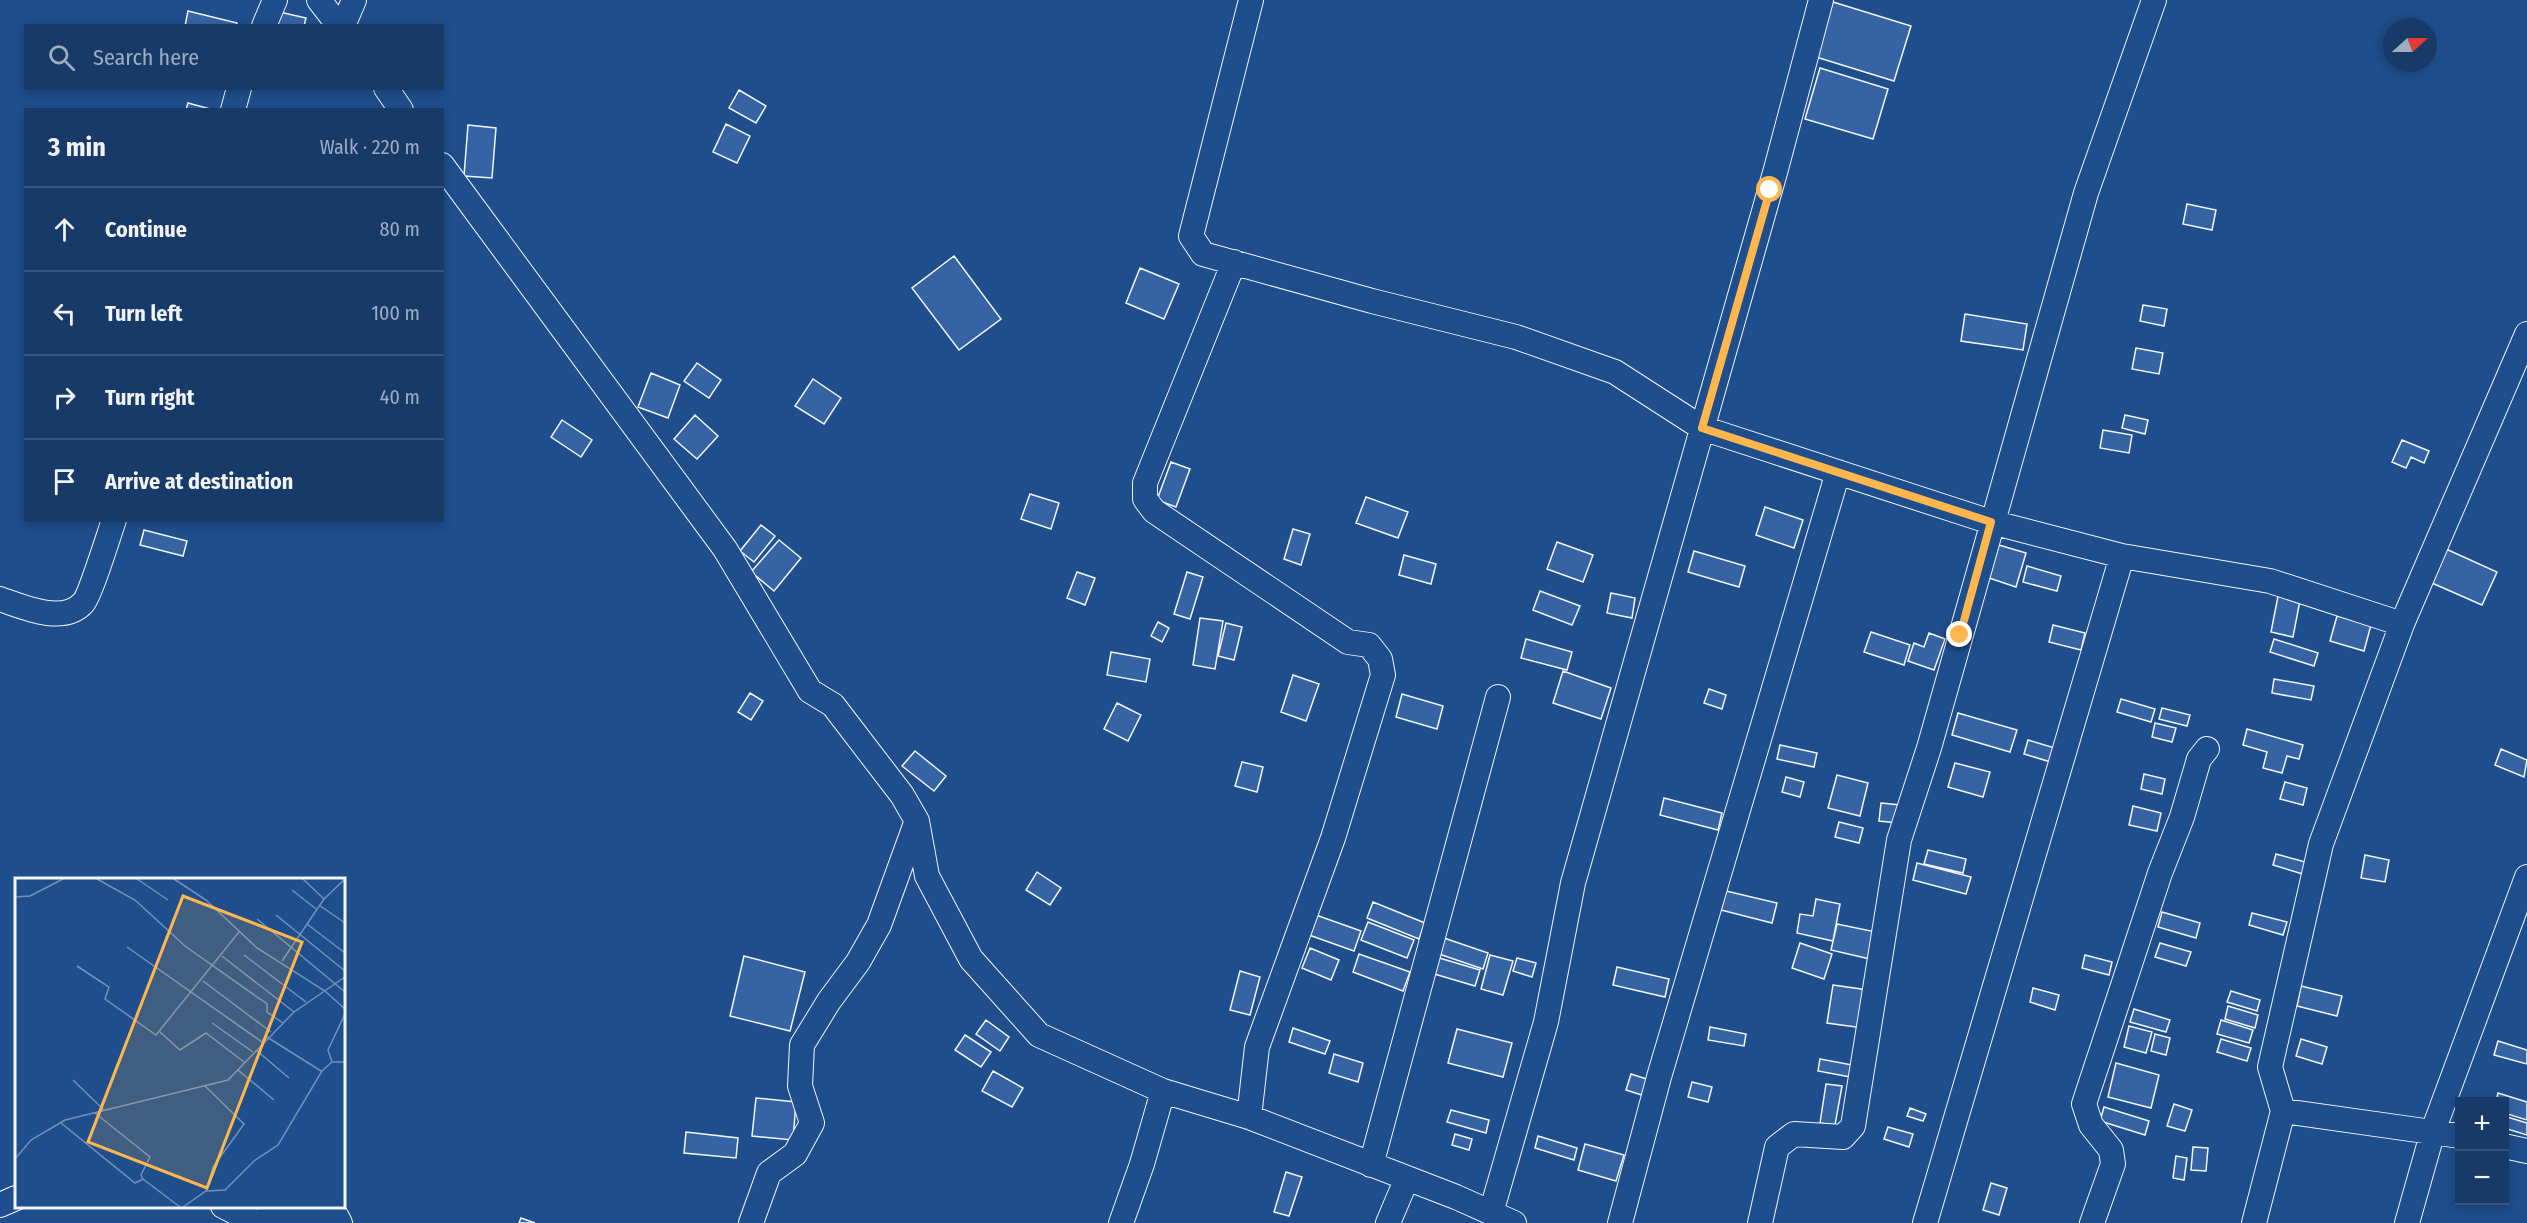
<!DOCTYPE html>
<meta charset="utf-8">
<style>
body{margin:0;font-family:"Fira Sans Condensed",sans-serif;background:#20416f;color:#f1f3f6}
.controls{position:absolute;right:18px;bottom:18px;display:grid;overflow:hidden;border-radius:0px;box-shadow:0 3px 9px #0003}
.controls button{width:54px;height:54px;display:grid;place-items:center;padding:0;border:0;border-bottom:2px solid #36547d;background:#173a69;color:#f1f3f6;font:30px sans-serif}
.compass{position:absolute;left:2383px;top:18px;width:54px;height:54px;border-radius:50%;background:#173a69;box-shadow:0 3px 9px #0003;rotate:69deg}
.stop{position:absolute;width:18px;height:18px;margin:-14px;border:4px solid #ffb74d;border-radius:50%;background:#fff}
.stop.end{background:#ffb74d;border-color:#fff;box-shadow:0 2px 6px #0008}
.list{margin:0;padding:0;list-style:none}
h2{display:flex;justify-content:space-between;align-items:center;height:78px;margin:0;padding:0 24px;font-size:26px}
h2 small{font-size:20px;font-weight:400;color:#9eadc0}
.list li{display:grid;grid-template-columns:39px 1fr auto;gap:18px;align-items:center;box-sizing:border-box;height:84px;padding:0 24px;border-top:2px solid #36547d}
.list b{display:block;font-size:22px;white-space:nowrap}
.list em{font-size:20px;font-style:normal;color:#9eadc0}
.icon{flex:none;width:33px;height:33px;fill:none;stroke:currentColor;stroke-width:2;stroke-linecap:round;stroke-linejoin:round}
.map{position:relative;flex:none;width:2527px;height:1223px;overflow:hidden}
.search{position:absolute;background:#173a69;box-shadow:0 3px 9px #0003;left:24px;top:24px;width:420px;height:66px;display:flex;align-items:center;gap:15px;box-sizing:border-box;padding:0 21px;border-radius:0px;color:#9eadc0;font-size:22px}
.panel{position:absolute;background:#173a69;box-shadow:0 3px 9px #0003;left:24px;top:108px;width:420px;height:414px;border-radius:0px}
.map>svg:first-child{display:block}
</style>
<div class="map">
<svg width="2527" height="1223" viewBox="0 0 2527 1223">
<rect width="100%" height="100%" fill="#1f4e8c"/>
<!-- building -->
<path fill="#3563a3" stroke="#f2f6ff" stroke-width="1.5" d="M1833,2L1911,26L1894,81L1816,57Z
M188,11L237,23L236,26H185Z
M275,11L306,18L304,26H272Z
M1820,68L1888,89L1873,139L1805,119Z
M739,90L766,106L756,123L729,108Z
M188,103L214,110H186Z
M726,124L750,136L737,163L713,152Z
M468,125L496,128L492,178L464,176Z
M2187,204L2216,210L2212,230L2183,224Z
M954,256L1001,319L959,350L912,288Z
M1140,268L1179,284L1164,319L1126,303Z
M2143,305L2167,309L2164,326L2140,321Z
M1965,314L2027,324L2023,350L1961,341Z
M2136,348L2163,353L2159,374L2132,369Z
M697,363L721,380L709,398L684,381Z
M651,373L680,385L668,418L638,407Z
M813,379L841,398L824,424L795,406Z
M695,415L718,436L697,459L674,439Z
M2125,415L2148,420L2145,434L2122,428Z
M562,420L592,440L581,457L551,437Z
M2103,430L2132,435L2129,453L2100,448Z
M2402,440L2429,451L2424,463L2411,457L2406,468L2392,462Z
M1171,462L1190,469L1176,507L1157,500Z
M1030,494L1059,503L1051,529L1021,519Z
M1366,497L1408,512L1398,538L1356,523Z
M1765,507L1803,520L1794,548L1756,535Z
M761,525L775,536L754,562L740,551Z
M1293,529L1310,534L1301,565L1284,559Z
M144,530L187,541L183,556L140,545Z
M779,540L801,558L774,591L751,572Z
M1557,542L1593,555L1583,582L1547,569Z
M1999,545L2026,553L2016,587L1989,578Z
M2446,549L2497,572L2482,605L2432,583Z
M1694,551L1745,566L1739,587L1688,572Z
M1404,555L1436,564L1431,584L1399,575Z
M2027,566L2061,576L2057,591L2023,582Z
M1077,572L1095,578L1085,605L1067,598Z
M1187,572L1203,577L1190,619L1174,614Z
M1540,591L1580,606L1572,625L1533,610Z
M2279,591L2301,595L2293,637L2271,632Z
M1611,593L1635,598L1632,618L1607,613Z
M2337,616L2371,625L2364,651L2330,641Z
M1200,618L1223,621L1215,669L1193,665Z
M1158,622L1169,628L1162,642L1151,636Z
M1226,623L1242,627L1234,660L1218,656Z
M2053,625L2085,633L2081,650L2049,642Z
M1871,632L1910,645L1904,665L1864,652Z
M1929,633L1945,639L1934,670L1908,661L1914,643L1924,647Z
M1526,639L1572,652L1567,670L1521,658Z
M2274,639L2318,653L2314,666L2270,652Z
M1111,652L1150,659L1146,682L1107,675Z
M1563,671L1611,688L1601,719L1553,703Z
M1293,675L1319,684L1306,721L1281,712Z
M2274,679L2314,686L2311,700L2272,693Z
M1709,689L1726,695L1722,709L1704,703Z
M750,693L763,701L751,720L738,712Z
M1402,694L1443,706L1437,729L1396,717Z
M2121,699L2155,709L2151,722L2117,712Z
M1117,703L1141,715L1128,741L1104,729Z
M2162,708L2190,715L2187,726L2159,719Z
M1958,713L2017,730L2010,752L1952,735Z
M2155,723L2176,728L2172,742L2152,737Z
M2247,729L2303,745L2299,759L2287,756L2282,773L2263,768L2267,752L2243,745Z
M2028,740L2058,749L2054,763L2024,754Z
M1780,745L1817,753L1814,767L1777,759Z
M2501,749L2527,760L2524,777L2495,765Z
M915,751L946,776L934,791L902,766Z
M1242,762L1263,767L1257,792L1235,786Z
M1955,763L1990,772L1983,797L1948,787Z
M2144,774L2165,779L2162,794L2141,789Z
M1837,775L1868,783L1860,816L1828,808Z
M1786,777L1804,782L1800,797L1782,792Z
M2285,782L2307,788L2303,805L2280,799Z
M1664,798L1722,813L1718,830L1660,815Z
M1881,803L1900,805L1898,823L1879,821Z
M2133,806L2161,813L2157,831L2129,825Z
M1839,822L1863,828L1859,843L1835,837Z
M1928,850L1966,859L1963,873L1924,864Z
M2276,854L2309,863L2306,875L2273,865Z
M2365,855L2389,860L2385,882L2361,878Z
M1917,863L1971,877L1966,894L1913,880Z
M1037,872L1061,888L1050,905L1026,890Z
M1726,891L1777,903L1772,923L1721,910Z
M1816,899L1840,904L1833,941L1797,933L1800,914L1813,916Z
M1373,902L1425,923L1419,939L1367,918Z
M2162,912L2200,923L2196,938L2158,927Z
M2252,913L2287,922L2283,935L2249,925Z
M1316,915L1361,931L1354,951L1309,935Z
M1368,922L1414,940L1407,958L1361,940Z
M1837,924L1876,932L1870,959L1831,950Z
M1441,937L1488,953L1483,969L1436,953Z
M1800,943L1832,954L1824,979L1792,968Z
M2160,943L2191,952L2186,966L2155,957Z
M1310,948L1339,960L1331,980L1302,968Z
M1359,954L1410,972L1403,991L1353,972Z
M1490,955L1513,961L1503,995L1481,989Z
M2085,955L2112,962L2109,975L2082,968Z
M744,956L805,972L790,1031L730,1016Z
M1436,957L1480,970L1475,986L1431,973Z
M1517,958L1536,963L1532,977L1513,971Z
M1617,967L1669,979L1665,997L1613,985Z
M1240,971L1260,977L1250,1015L1230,1010Z
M1833,985L1868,990L1863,1028L1827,1023Z
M2301,986L2342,996L2337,1016L2297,1006Z
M2033,988L2059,995L2055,1010L2030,1002Z
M2231,991L2260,1000L2257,1011L2227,1002Z
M2228,1006L2258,1015L2255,1028L2225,1019Z
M2134,1009L2170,1020L2166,1032L2130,1022Z
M986,1020L1009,1037L1000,1051L976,1034Z
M2221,1020L2253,1030L2249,1043L2217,1034Z
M2129,1026L2152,1032L2146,1053L2124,1047Z
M1710,1027L1746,1034L1744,1046L1708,1040Z
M1293,1028L1330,1041L1325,1054L1289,1042Z
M1457,1029L1512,1043L1503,1077L1448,1063Z
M2155,1034L2170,1038L2166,1055L2151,1051Z
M965,1035L991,1052L981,1067L955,1050Z
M2221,1039L2251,1048L2247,1061L2217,1052Z
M2301,1039L2327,1047L2322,1064L2296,1056Z
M2498,1041L2527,1050V1064L2494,1055Z
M1334,1054L1363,1063L1358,1082L1329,1073Z
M1820,1059L1858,1066L1856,1078L1818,1071Z
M2116,1063L2159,1075L2151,1108L2108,1097Z
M993,1071L1023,1088L1012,1107L982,1091Z
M1631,1074L1656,1082L1651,1098L1626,1090Z
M1692,1082L1712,1087L1708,1102L1688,1097Z
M1826,1084L1842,1086L1835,1125L1820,1123Z
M2498,1093L2527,1102V1120L2504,1113V1102H2496Z
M756,1098L796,1102L793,1140L752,1136Z
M2174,1104L2192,1110L2185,1131L2167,1126Z
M2104,1107L2149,1121L2145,1135L2100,1121Z
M1910,1108L1926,1114L1923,1121L1907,1116Z
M1451,1110L1489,1120L1486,1133L1447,1122Z
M2504,1116L2527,1123V1135L2504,1128Z
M1888,1127L1913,1134L1909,1147L1884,1139Z
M686,1132L738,1138L736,1158L684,1153Z
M1455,1134L1472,1139L1469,1150L1452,1145Z
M1538,1136L1577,1148L1574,1160L1535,1148Z
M1585,1144L1624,1155L1616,1181L1578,1170Z
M2193,1147L2208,1148L2206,1171L2191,1170Z
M2176,1156L2187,1158L2184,1180L2173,1178Z
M1286,1172L1302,1177L1289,1216L1274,1212Z
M1991,1183L2007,1188L1999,1215L1983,1210Z
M521,1218L535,1223H519Z"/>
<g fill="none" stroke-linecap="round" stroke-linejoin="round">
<!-- minor casing -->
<g stroke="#f2f6ff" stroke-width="26">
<path id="minor" d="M319,0L339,26
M1251,0L1191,236L1203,254L1372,301L1516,337L1615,372L1702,428L1991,522L2122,556L2270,581L2402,624
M264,26L275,0
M343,26L354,0
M386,88L401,110
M233,110L239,88
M442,165L725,549L810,691L833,705L902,795L917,821L927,876L971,959L1039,1035L1163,1091L1249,1117L1456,1197L1514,1223
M1234,262L1145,483V499L1154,511L1348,642L1369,645L1380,659L1383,675L1333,838L1257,1047L1249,1117
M0,599C23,607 63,625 83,603C90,596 109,534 114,520
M2283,1111L2460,1136
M2504,1146L2527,1151
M1371,1165L1498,697
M0,1205L16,1198
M223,1206L254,1222L307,1213L337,1217L340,1223
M1491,1213L1546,1022L1573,883L1776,169L1821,0
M751,1223L769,1173L795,1154L812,1123L800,1086L802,1045L829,1001L858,962L879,925L916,823
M1121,1223L1142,1164L1163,1091
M1388,1223L1407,1178
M1620,1223L1659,1077L1838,472
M1760,1223L1777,1147L1794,1134L1843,1137L1853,1126L1899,840L1929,748L2086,193L2154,0
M1925,1223L2122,556
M2092,1223L2113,1164L2111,1150L2091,1125L2084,1104L2160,873L2182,817L2199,759L2207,749
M2254,1223L2283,1111L2270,1067L2321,844L2402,624L2527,334
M2407,1223L2433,1131L2527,877"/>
</g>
<!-- minor -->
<use href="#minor" stroke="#1f4e8c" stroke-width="24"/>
</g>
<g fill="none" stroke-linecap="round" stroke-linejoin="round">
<!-- route -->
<path stroke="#ffb74d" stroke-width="8" d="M1770,190L1702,428L1991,522L1960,635"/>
</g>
<!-- overview -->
<g transform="translate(15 878)">
<rect width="330" height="330" fill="#1f4e8c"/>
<path fill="none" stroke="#7391ba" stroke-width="1.5" d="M82,1L120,22L170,68L252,126V134L268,145M122,1L153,22M159,1L191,22L242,70L310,113L330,131M288,1L309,21M277,12L301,31M0,19L15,18L48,1M304,27L330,45M261,37L330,93M242,41L330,114M292,46L330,75M112,69L247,164M229,77L291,124M207,78L279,134M267,83L309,21L330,1M62,88L94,109L90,121L141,157L224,54M188,103L256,154M197,145L238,174M145,154L165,172L191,155L229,184M252,159L306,193M241,172L274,200M317,184L313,172L330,136M223,192L259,222M58,202L89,232M189,207L229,246L198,289L191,313M80,235L135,279L126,297L128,301L165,329M46,245L120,305L128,301M0,281L16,262L50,242L213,202L279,134L330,99M168,329L191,313L210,312L239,283L263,267L307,193L317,184H330"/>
<path fill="#ffb74d" fill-opacity="0.15" stroke="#ffb74d" stroke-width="3" d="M168,18L287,64L192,310L73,264Z"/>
<rect width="330" height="330" fill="none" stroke="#f2f6ff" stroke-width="3"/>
</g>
</svg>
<div class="controls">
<button>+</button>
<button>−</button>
</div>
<svg class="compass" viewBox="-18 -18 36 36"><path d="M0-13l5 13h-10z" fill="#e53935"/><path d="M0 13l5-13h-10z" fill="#9eadc0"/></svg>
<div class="stop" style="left:1770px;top:190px"></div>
<div class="stop end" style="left:1960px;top:635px"></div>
<div class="search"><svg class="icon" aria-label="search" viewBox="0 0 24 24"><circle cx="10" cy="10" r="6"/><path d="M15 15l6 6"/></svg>Search here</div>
<section class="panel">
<h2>3 min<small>Walk · 220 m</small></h2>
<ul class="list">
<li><svg class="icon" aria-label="ahead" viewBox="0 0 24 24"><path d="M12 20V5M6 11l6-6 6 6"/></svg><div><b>Continue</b></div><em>80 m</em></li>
<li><svg class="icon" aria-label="left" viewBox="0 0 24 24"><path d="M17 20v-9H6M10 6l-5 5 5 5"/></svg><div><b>Turn left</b></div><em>100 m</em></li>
<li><svg class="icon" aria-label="right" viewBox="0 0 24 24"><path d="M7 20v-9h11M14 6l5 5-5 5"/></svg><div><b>Turn right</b></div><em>40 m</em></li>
<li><svg class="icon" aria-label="arrive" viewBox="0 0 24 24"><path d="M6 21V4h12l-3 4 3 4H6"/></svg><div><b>Arrive at destination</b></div></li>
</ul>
</section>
</div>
